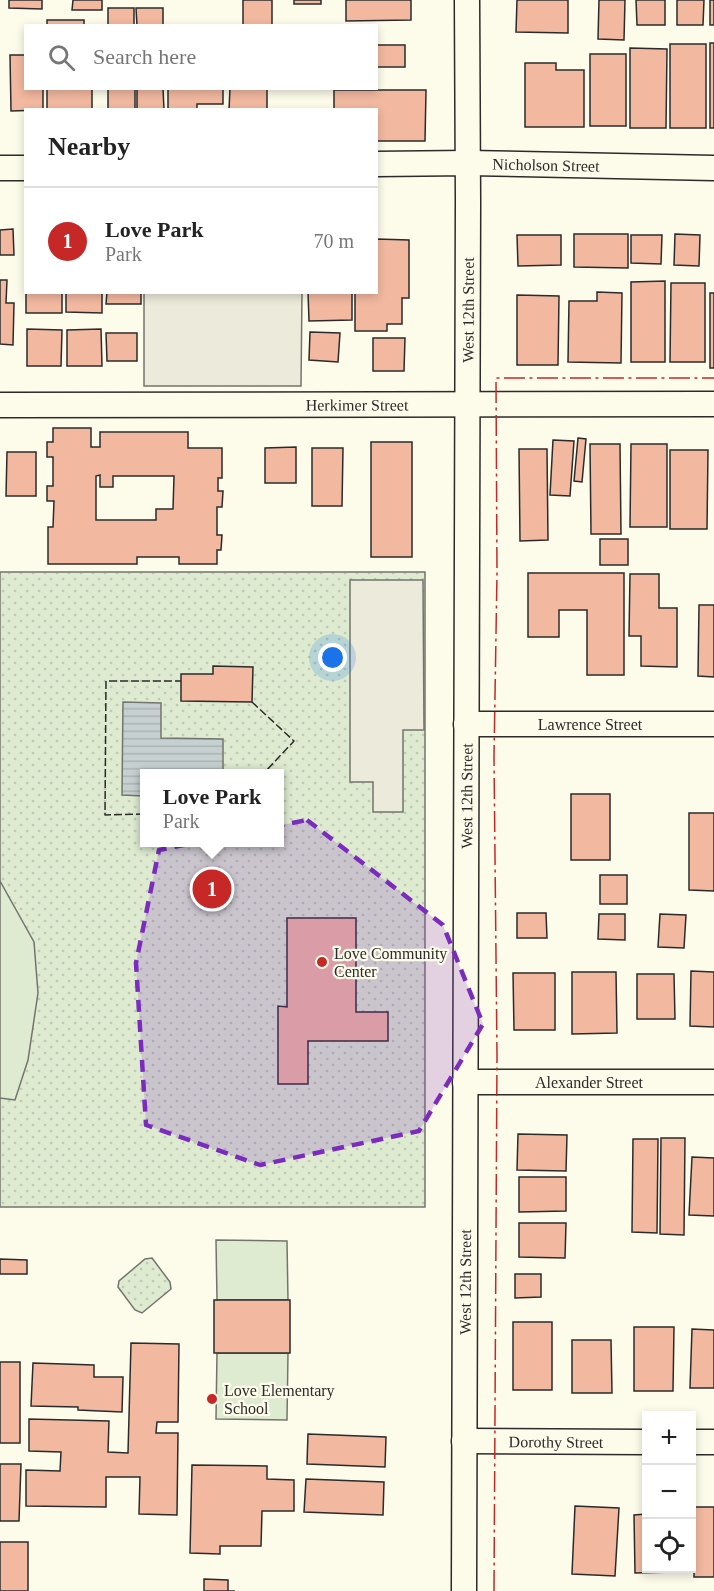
<!DOCTYPE html>
<meta charset="utf-8">
<style>
body{margin:0;font-family:Georgia,serif;background:#f2f2f2;color:#222}
.controls{position:absolute;right:18px;bottom:18px;display:grid;overflow:hidden;border-radius:0px;box-shadow:0 3px 9px #0003}
.controls button{width:54px;height:54px;display:grid;place-items:center;padding:0;border:0;border-bottom:2px solid #e0e0e0;background:#fff;color:#222;font:30px sans-serif}
.you{position:absolute;left:333px;top:658px;width:21px;height:21px;margin:-15px;border:4px solid #fff;border-radius:50%;background:#1a73e8;box-shadow:0 0 0 9px #1a73e833}
.badge{display:grid;place-items:center;width:39px;height:39px;border-radius:50%;background:#c62828;color:#fff;font-size:20px;font-weight:700}
.pin{position:absolute;translate:-50% -50%;border:3px solid #fff;box-shadow:0 2px 6px #0006}
.popup{position:absolute;left:140px;top:769px;width:144px;height:78px;box-sizing:border-box;display:grid;place-content:center;border-radius:0px;background:#fff;filter:drop-shadow(0 2px 4px #0005);font-size:20px;white-space:nowrap;color:#767676}
.popup b{font-size:22px;color:#222}
.popup::after{content:'';position:absolute;left:50%;top:100%;margin-left:-12px;border:12px solid transparent;border-top-color:#fff}
.list{margin:0;padding:0;list-style:none}
h2{display:flex;justify-content:space-between;align-items:center;height:78px;margin:0;padding:0 24px;font-size:26px}
h2 small{font-size:20px;font-weight:400;color:#767676}
.list li{display:grid;grid-template-columns:39px 1fr auto;gap:18px;align-items:center;box-sizing:border-box;height:108px;padding:0 24px;border-top:2px solid #e0e0e0}
.list b{display:block;font-size:22px;white-space:nowrap}
.list p{margin:0;font-size:20px;white-space:nowrap;color:#767676}
.list em{font-size:20px;font-style:normal;color:#767676}
.icon{flex:none;width:33px;height:33px;fill:none;stroke:currentColor;stroke-width:2;stroke-linecap:round;stroke-linejoin:round}
.map{position:relative;flex:none;width:714px;height:1591px;overflow:hidden}
.search{position:absolute;background:#fff;box-shadow:0 3px 9px #0003;left:24px;top:24px;width:354px;height:66px;display:flex;align-items:center;gap:15px;box-sizing:border-box;padding:0 21px;border-radius:0px;color:#767676;font-size:22px}
.panel{position:absolute;background:#fff;box-shadow:0 3px 9px #0003;left:24px;top:108px;width:354px;height:186px;border-radius:0px}
.map>svg:first-child{display:block}
</style>
<div class="map">
<svg width="714" height="1591" viewBox="0 0 714 1591">
<defs>
<pattern id="grass-dots" width="8" height="8" patternUnits="userSpaceOnUse" patternTransform="scale(1.5)"><rect width="8" height="8" fill="#deebd1"/><path d="M2 2h.1M6 6h.1" fill="none" stroke="#bfcab4" stroke-width="1.8" stroke-linecap="round"/></pattern>
<pattern id="water-rules" width="6" height="5" patternUnits="userSpaceOnUse" patternTransform="scale(1.5)"><rect width="6" height="5" fill="#c7d0d0"/><path d="M0 2.5h6" fill="none" stroke="#abb3b3"/></pattern>
</defs>
<rect width="100%" height="100%" fill="#fdfbea"/>
<!-- grass -->
<path fill="url(#grass-dots)" stroke="#74746e" stroke-width="1.5" fill-rule="evenodd" d="M0,572H425V1207H0ZM144,774H280V842H144Z
M152,1258L170,1282L171,1289L142,1313L135,1310L118,1287L119,1281L145,1259Z"/>
<!-- pitch -->
<path fill="#deebd1" stroke="#74746e" stroke-width="1.5" d="M0,881L34,942L38,993L28,1060L15,1100L0,1098Z
M216,1240L287,1241L288,1300H217Z
M217,1353H288L287,1420L216,1419Z"/>
<!-- parking -->
<path fill="#eceadb" stroke="#74746e" stroke-width="1.5" d="M144,293H302L301,386H144Z
M350,580H423L424,730H403V812H373V782H350Z"/>
<!-- water -->
<path fill="url(#water-rules)" stroke="#74746e" stroke-width="1.5" d="M123,702L161,703V738L223,739V773L144,774V796L122,795Z"/>
<!-- building -->
<path fill="#f2b8a0" stroke="#2b2b2b" stroke-width="1.5" fill-rule="evenodd" d="M9,0H42V9L9,8Z
M73,0H102V10H72Z
M243,0H272V25L243,26Z
M294,0H321V4H294Z
M346,0H411V20L346,21Z
M517,0H568V33L516,32Z
M599,0H625L624,40L598,39Z
M636,0H665V25H637Z
M677,0H704L703,25H677Z
M710,0H714V25H710Z
M108,8H134V26H108Z
M136,8H163V26H137Z
M47,20H84V26H47Z
M710,43H714V128H710Z
M670,44H706V128H670Z
M376,45H405V67H376Z
M630,48L667,49L666,128H630Z
M590,54H626V126H590Z
M10,55H26V88H43V110L11,111Z
M525,63H556V70H584V127H525Z
M47,88H92V110H47Z
M108,88H135V110H108Z
M137,88H163L164,110H137Z
M168,88H223V104H197V110L168,109Z
M230,88H267V110H229Z
M334,90H426L425,141H376V110H334Z
M13,229L14,255H0V230Z
M574,234H628V268L574,267Z
M675,234L700,235L699,266L674,265Z
M517,235H561V265L518,266Z
M631,235H662L661,264L631,263Z
M376,239L409,240V298H402V324H387V331H355V292H376Z
M0,280H7L6,303H14L13,345L0,344Z
M665,281V362H631V282Z
M671,283H705V362H670Z
M26,292H62V313H26Z
M66,292H102V313L66,312Z
M107,292H141V304H106Z
M308,292H352V320L309,321Z
M597,292L622,293L621,363L568,362L569,301H597Z
M710,293H714V368H710Z
M517,295L559,296L558,365H517Z
M27,329L62,330L61,366H27Z
M101,329L102,366H67V330Z
M310,332L340,333L338,362L309,360Z
M106,333H137V361H107Z
M373,338H405L404,371H373Z
M53,428H91V447H100V432H188V448H222V478H218V491H223L222,507H217V535H222L221,550H217V564H179V557H137V564H48V527H53L54,501H47V486H53V457H47V442H53ZM100,475V487H113V476H174L173,509H156V520H96V476Z
M578,438L586,439L582,482L574,481Z
M553,440L574,441L570,496L550,495Z
M371,442H412V557H371Z
M590,444H620L621,534H591Z
M631,444H667V527H630Z
M296,447V483H265V448Z
M312,448H343L342,506H312Z
M519,449H547L548,540L520,541Z
M670,450H708L707,529H670Z
M7,452H36V496H6Z
M600,539H628V565H600Z
M528,573H624V675H587V610H559V637H528Z
M630,574H659V608H677V667L641,666V636H629Z
M699,605H714V677L698,676Z
M213,666L253,667L252,702L181,701V674H213Z
M571,794H610V860H571Z
M689,813H714V891L689,890Z
M600,875H627V904H600Z
M517,913H546L547,938H517Z
M599,914H625V940L598,939Z
M660,914L686,915L684,948L658,947Z
M287,918H356V1012H388V1041H308V1084H278V1006L287,1007Z
M691,971L714,972V1027L690,1026Z
M572,972H616L617,1033L572,1034Z
M513,973H555V1030H514Z
M637,974H674L675,1019H637Z
M518,1134L567,1135L566,1171L517,1170Z
M661,1138H685L684,1235L660,1234Z
M633,1139H658L657,1233L632,1232Z
M692,1157L714,1158V1216L689,1215Z
M519,1177H566V1211L519,1212Z
M519,1223H566L565,1258L519,1257Z
M0,1259L27,1260V1274H0Z
M515,1274H541V1297L515,1298Z
M214,1300H290V1353H214Z
M513,1322H552V1390H513Z
M634,1327H674L673,1391H634Z
M692,1329L714,1330V1388H690Z
M572,1340H611L612,1393H572Z
M131,1343L179,1344L178,1422H157L156,1433H178L177,1515L139,1514L140,1477H106V1507L26,1506V1470L60,1471L61,1452L29,1451V1419L109,1421L108,1452L128,1453Z
M0,1362H20V1443H0Z
M33,1363L94,1365V1377H123L122,1412L78,1410V1407L31,1406Z
M308,1434L386,1437L385,1467L307,1464Z
M0,1464H21L19,1521H0Z
M192,1465L267,1466V1479L294,1480V1511H262L261,1546H220V1554L190,1553Z
M306,1479L384,1482L383,1515L304,1512Z
M575,1506L619,1508L615,1576L572,1574Z
M694,1507H714V1577H694Z
M646,1514V1568H673L674,1572L635,1573L634,1515Z
M0,1542H28V1591H0Z
M204,1579L228,1580V1591H235H204Z"/>
<g fill="none" stroke-linecap="round" stroke-linejoin="round">
<!-- minor casing -->
<g stroke="#2b2b2b" stroke-width="27">
<g id="minor">
<path id="s1" d="M376,164L468,163L714,168"/>
<path d="M0,168H26"/>
<path id="s2" d="M0,405L714,404"/>
<path id="s3" d="M466,724H714"/>
<path id="s4" d="M465,1082H714"/>
<path id="s5" d="M464,1441L646,1442"/>
<path d="M692,1442H714"/>
<path id="s6" d="M464,1591L468,201L467,0"/>
</g>
</g>
<!-- minor -->
<use href="#minor" stroke="#fdfbea" stroke-width="24"/>
<!-- fence -->
<path stroke="#2b2b2b" stroke-width="1.5" stroke-dasharray="8 3" stroke-linecap="butt" d="M252,702L294,741L263,774
M144,814L105,815L106,681H181"/>
<!-- power -->
<path stroke="#c62828" stroke-width="1.5" stroke-dasharray="21 4.5 3 4.5" stroke-linecap="butt" d="M494,1591L497,1055L494,757L497,573L496,378H714"/>
</g>
<!-- marked area -->
<path fill="#7b2cbf" fill-opacity="0.2" stroke="#7b2cbf" stroke-width="4.5" stroke-dasharray="12 8" stroke-linejoin="round" d="M307,820L443,925L483,1024L419,1131L260,1165L146,1125L136,963L159,850Z"/>
<!-- markers -->
<g fill="#c62828" stroke="#fdfbea" stroke-width="2">
<circle cx="322" cy="962" r="6"/>
<circle cx="212" cy="1399" r="6"/>
</g>
<g text-anchor="middle" stroke-width="4.5" stroke-linejoin="round" paint-order="stroke">
<!-- street labels -->
<g font-size="16" fill="#2b2b2b" stroke="#fdfbea">
<text dy="6" stroke="none"><textPath href="#s1" startOffset="170">Nicholson Street</textPath></text>
<text dy="6" stroke="none"><textPath href="#s6" startOffset="1281">West 12th Street</textPath></text>
<text dy="6" stroke="none"><textPath href="#s2" startOffset="357">Herkimer Street</textPath></text>
<text dy="6" stroke="none"><textPath href="#s3" startOffset="124">Lawrence Street</textPath></text>
<text dy="6" stroke="none"><textPath href="#s6" startOffset="795">West 12th Street</textPath></text>
<text dy="6" stroke="none"><textPath href="#s4" startOffset="124">Alexander Street</textPath></text>
<text dy="6" stroke="none"><textPath href="#s6" startOffset="309">West 12th Street</textPath></text>
<text dy="6" stroke="none"><textPath href="#s5" startOffset="92">Dorothy Street</textPath></text>
</g>
<!-- poi labels -->
<g font-size="16" fill="#2b2b2b" stroke="#fdfbea" text-anchor="start">
<text x="334" y="959">Love Community<tspan x="334" dy="18">Center</tspan></text>
<text x="224" y="1396">Love Elementary<tspan x="224" dy="18">School</tspan></text>
</g>
</g>
</svg>
<div class="controls">
<button>+</button>
<button>−</button>
<button><svg class="icon" aria-label="locate" viewBox="0 0 24 24"><circle cx="12" cy="12" r="6"/><path d="M12 2v4M12 18v4M2 12h4M18 12h4"/></svg></button>
</div>
<div class="you"></div>
<div class="pin badge" style="left:212px;top:889px">1</div>
<div class="popup"><b>Love Park</b>Park</div>
<div class="search"><svg class="icon" aria-label="search" viewBox="0 0 24 24"><circle cx="10" cy="10" r="6"/><path d="M15 15l6 6"/></svg>Search here</div>
<section class="panel">
<h2>Nearby<small></small></h2>
<ul class="list">
<li><span class="badge">1</span><div><b>Love Park</b><p>Park</p></div><em>70 m</em></li>
</ul>
</section>
</div>
